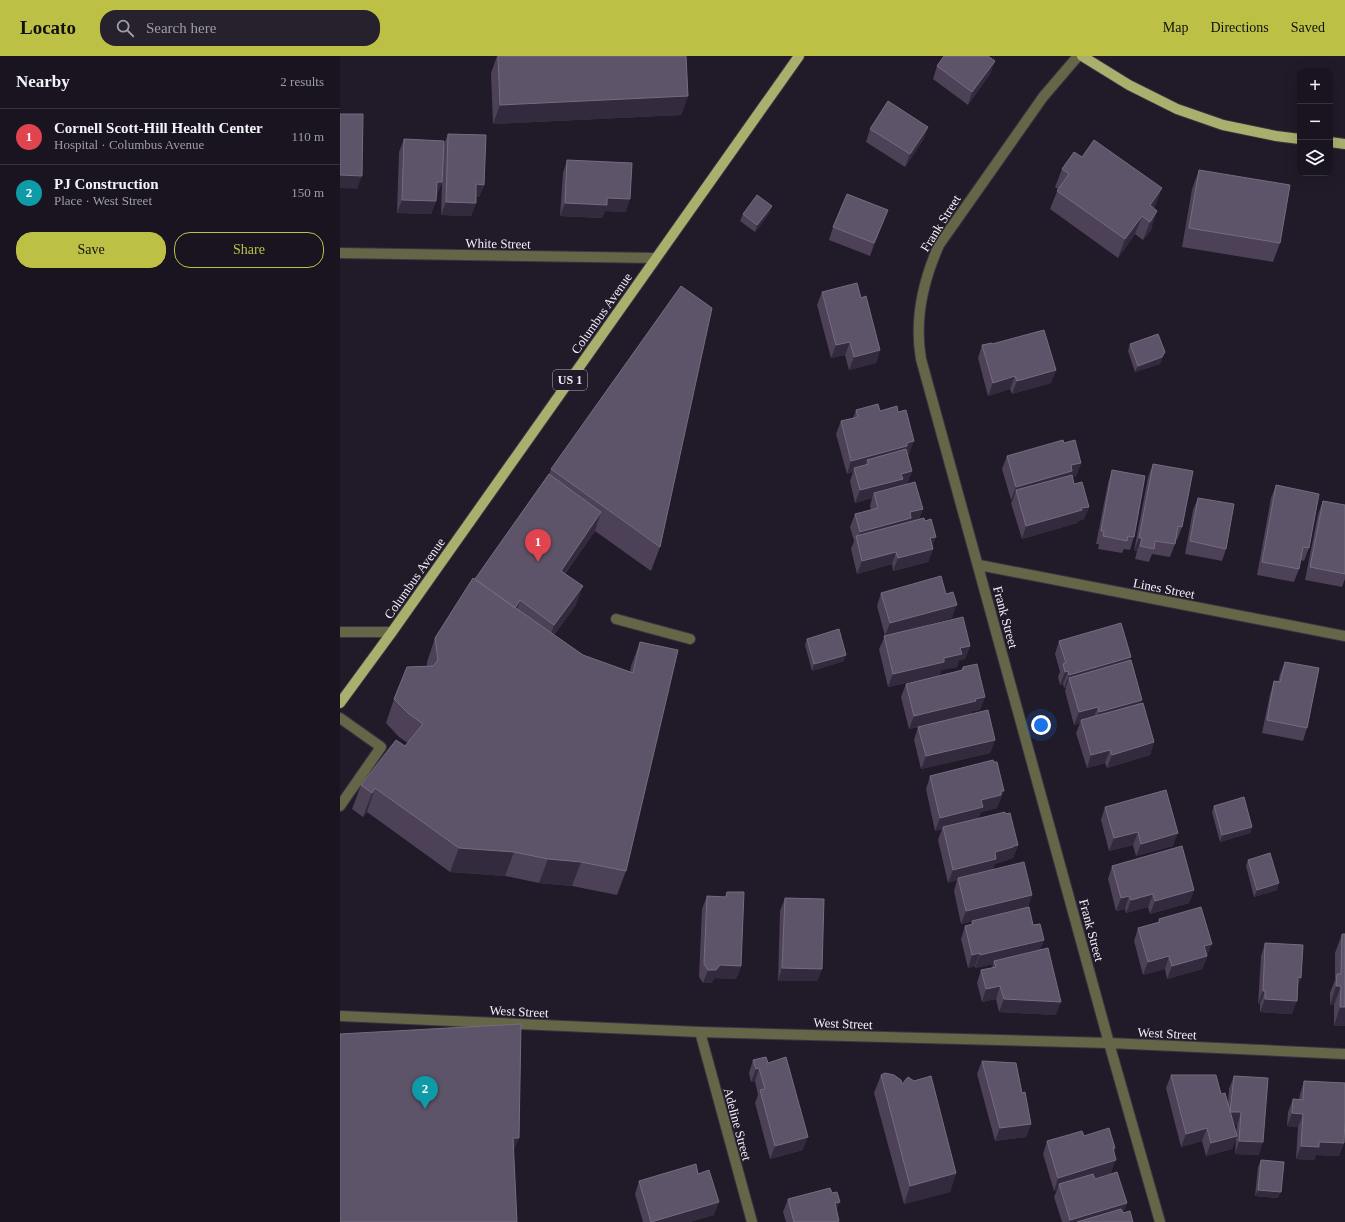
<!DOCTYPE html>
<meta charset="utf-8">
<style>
body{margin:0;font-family:"Times New Roman",serif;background:#26212c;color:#f1f3f6}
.controls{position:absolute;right:12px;top:12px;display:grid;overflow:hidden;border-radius:8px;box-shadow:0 4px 16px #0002}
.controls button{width:36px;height:36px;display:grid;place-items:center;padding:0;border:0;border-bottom:1px solid #37333d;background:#19141f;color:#f1f3f6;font:20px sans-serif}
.you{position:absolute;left:701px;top:669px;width:14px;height:14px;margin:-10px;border:3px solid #fff;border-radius:50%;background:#1a73e8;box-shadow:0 0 0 6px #1a73e833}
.badge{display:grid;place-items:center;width:26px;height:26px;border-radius:50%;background:#bcc044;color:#fff;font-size:13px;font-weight:700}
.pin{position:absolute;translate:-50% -33px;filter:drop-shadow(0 1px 2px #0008)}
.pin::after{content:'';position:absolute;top:21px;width:14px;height:12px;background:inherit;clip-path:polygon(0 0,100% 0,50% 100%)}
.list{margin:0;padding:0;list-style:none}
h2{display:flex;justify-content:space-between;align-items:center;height:52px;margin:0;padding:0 16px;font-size:17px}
h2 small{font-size:13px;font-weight:400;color:#9f9ea4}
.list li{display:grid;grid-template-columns:26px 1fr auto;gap:12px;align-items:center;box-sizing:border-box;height:56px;padding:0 16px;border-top:1px solid #37333d}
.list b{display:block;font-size:15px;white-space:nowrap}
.list p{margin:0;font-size:13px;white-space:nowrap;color:#9f9ea4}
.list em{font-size:13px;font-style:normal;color:#9f9ea4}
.actions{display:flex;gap:8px;padding:12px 16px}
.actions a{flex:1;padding:9px 0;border:1px solid #bcc044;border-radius:16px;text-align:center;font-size:14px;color:#bcc044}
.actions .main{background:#bcc044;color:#111}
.icon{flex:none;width:22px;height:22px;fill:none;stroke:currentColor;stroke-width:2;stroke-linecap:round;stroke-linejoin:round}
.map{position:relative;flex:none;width:1005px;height:1166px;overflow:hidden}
header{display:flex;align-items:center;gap:24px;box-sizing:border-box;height:56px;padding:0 20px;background:#bcc044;color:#111}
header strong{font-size:19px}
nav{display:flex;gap:22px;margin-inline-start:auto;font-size:14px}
.search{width:280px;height:36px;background:#26212c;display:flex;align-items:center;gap:10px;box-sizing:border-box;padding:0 14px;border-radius:16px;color:#9f9ea4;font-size:15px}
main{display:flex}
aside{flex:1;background:#19141f}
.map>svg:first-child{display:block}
</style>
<header>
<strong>Locato</strong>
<div class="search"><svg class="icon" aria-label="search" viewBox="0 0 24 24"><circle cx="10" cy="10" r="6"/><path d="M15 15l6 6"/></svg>Search here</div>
<nav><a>Map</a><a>Directions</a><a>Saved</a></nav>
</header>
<main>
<aside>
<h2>Nearby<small>2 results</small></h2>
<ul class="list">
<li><span class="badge" style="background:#e0444e">1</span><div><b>Cornell Scott-Hill Health Center</b><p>Hospital · Columbus Avenue</p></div><em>110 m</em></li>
<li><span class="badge" style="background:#0f9aa8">2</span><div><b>PJ Construction</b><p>Place · West Street</p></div><em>150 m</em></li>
</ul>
<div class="actions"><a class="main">Save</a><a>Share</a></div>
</aside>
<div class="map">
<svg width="1005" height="1166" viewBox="0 0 1005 1166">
<rect width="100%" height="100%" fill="#211a29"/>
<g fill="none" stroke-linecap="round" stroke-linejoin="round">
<!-- minor casing -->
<g stroke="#3a3442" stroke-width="12">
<path id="minor" d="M738,0L703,41L599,189C583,225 574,263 581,303L769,987L820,1166
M0,197L316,202
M639,509L1005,580
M276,563L350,583
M0,576H52
M0,662L41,691L0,750
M0,960L360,976L769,987L1005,998
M360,976L412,1166"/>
</g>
<!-- major casing -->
<g stroke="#3a3442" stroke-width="12">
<path id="major" d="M742,0L789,29L837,53L883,69L936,80L960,83
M990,86L1005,88
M0,647L52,576L459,0"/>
</g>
<!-- minor -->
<use href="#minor" stroke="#646647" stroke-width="10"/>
<!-- major -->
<use href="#major" stroke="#abaf6e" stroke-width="10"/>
</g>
<!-- wall -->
<path fill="#4c4157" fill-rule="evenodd" d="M157,0H346L348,40L341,59L153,68L151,17Z
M655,5L650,18L628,49L593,23L597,10Z
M588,71L583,84L565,111L526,86L530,73Z
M108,78L144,129L139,141H136V147L131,160L101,159L103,91Z
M64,83L102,126L97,139H96V145L91,158L57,157L59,96Z
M742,101L815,151L814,152L811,174L803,184L795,178L778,202L710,153L718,133L715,131L722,113Z
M227,104L286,156L265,155L262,162L220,160L223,117Z
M859,114L940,187L933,206L842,191L852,133Z
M548,154L530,200L489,184L493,171Z
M430,156L415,176L400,165L403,158Z
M482,236L521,242L540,294L536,307L509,314L505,299L491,302L477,249Z
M652,288L716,314L711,327L672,338L670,333L648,340L638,302L642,289Z
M790,288L822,303L820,308L795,316L788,295Z
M516,354L540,355L569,398L567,399L572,415L567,428L560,430L583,453L579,463L593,493L588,506L553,515L552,508L517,518L511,493L514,485L510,471L515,458L531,454L530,450L532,442L515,447L510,425L513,416L507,418L496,378L501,365L513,362Z
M724,387L741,407L736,420L732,421L734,428L749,451L744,463L738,465L737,467L682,483L671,447L673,443L671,444L662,413L667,400Z
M813,408L842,471L837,484L836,483L835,488L830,501L812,498L809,506L795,503L797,495H794L808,421Z
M211,413L320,491L311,515L255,475L225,518L236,549L214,579L243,599L290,616L291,610L300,586L286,815L277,839L232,830L199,827L165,820L110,816L27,756L23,761L12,753L21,729L65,690L68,687L59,681L46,667L54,643L87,611V606L95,582L135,523L209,418Z
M772,414L794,481L790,494L784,493L782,497L758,493L759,488H756L768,427Z
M936,429L969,492L964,505L960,504L959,513L954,526L917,519L931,442Z
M858,442L886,493L882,505L845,498L853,454Z
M983,445L1005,449V523L1002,531L965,524L978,458Z
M541,537L612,562L567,574L630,590L625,603L619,604L617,611L601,614L600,619L548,631L539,593L545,580L537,550Z
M467,583L504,605L472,615L465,589Z
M719,585L790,604L801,647L814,686L810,699L767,712L765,707L747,712L736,677L740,667L734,669L725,635L726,631L724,632L723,628L720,629L718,621L720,616L715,598Z
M945,606L967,672L963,685L922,677L930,638L934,625L938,626L940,618Z
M623,611L645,641L640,654L632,655L631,658L655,684L650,697L581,713L574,684L578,671L605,665L569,673L561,641L566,628L621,614Z
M590,720L659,748H658L657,752L641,756L638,763L665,758L678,789L673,802L669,803L668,804L655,808L653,813L692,839L688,851L693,869L704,884L700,894L716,959L659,956L656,943L642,946L637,927L641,914L652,912L653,908L635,912V910L628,912L621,883L625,870L631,869L632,865L673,855L621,868L614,835L617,824L608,827L598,784L602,773L595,775L586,733Z
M874,750L912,771L910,777L880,786L872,756Z
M765,751L833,790L796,800L793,789L769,795L761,764Z
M908,804L937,834L914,841L906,810Z
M772,810L854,834L849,847L810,858L808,851L786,857L785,853L776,855L768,823Z
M387,836L401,910L396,923L375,922L371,927H363L359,921L362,853L367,840L385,841Z
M445,842L482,913L477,925H438L440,855Z
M819,863L867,901L862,913L827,923L825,913L803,919L794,885L798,872L818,866Z
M1002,878H1005V970H994V949H990V937L995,924V897Z
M925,887L957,933L952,958L920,956V948H918L921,900Z
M413,1004L428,1007L463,1094L430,1103L415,1047L418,1039L415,1025L411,1026L409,1017Z
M642,1005L682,1037L691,1068L686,1081L655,1085L637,1018Z
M541,1019L562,1028L616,1117L610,1136L564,1148L534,1037Z
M831,1019L881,1038L888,1047L889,1033L894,1020L919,1099L895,1098L896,1082L892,1093L866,1100L862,1085L841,1091L826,1032ZM894,1069H897L896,1078Z
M964,1025L1004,1087L999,1100L976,1099L974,1104L956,1103L958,1071L947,1070L948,1056L953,1043L959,1044L960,1038Z
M744,1080L775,1092L774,1096L771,1117L754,1122L755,1123L787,1147L783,1157L793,1166H722L714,1141L717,1134L714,1135L703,1098L707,1085Z
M921,1104L938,1142L915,1140L918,1111Z
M358,1118L374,1159L350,1166H303L295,1138L299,1125Z
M448,1143L496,1154L499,1166H446L443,1156Z"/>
<!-- shaded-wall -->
<path fill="#332a3d" d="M655,5L650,18L628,49L632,36Z
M348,40L341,59L153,68L160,49Z
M588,71L583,84L565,111L570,98Z
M0,119L22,120L17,133L0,132Z
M97,126H102L97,139H92Z
M136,128L144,129L139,141H132Z
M822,132L815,151L806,163L810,149Z
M267,142L290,143L286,156L265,155L262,162L220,160L225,147Z
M62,144L96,145L91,158L57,157Z
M106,146L136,147L131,160L101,159Z
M432,150L430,156L415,176L417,169Z
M548,154L543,167L530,200L534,187Z
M817,155L811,174L803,184L810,166Z
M802,160L795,178L778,202L785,183Z
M510,286L505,299L491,302L496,289Z
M540,294L536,307L509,314L514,301Z
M825,296L820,308L795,316L798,310Z
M716,314L711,327L672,338L677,325Z
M675,320L670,333L648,340L653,327Z
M574,385L569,398L529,408L527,404L524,413L514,412L513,416L507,418L511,405Z
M741,407L736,420L676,434L673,443L671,444L676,431L731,409Z
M572,415L567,428L560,430L558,436L534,437L532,442L515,447L520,434L561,418Z
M749,451L744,463L738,465L737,467L682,483L686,470L741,452Z
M583,453L578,465L517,484L520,476L570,456Z
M261,456L255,475L214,533L221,515Z
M596,481L591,493H593L588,506L553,515L558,502L590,482Z
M799,482H802L797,495H794Z
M556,496L552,508L517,518L522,505Z
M243,530L236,549L208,588L214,569Z
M180,544L174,563L172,555Z
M617,549L612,562L545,580L550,567Z
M630,590L625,603L619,604L617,611L601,614L600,619L548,631L553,618L604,602L620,592Z
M506,599L504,605L472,615L474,608Z
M791,601L787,614L729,622L726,631L724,632L729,619Z
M728,615L723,628L720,629L725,616Z
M645,641L640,654L632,655L631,658L569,673L574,660Z
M802,644L798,657L755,669L759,656Z
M758,651L753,663L741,664L740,667L734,669L739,656Z
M655,684L650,697L581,713L586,700Z
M814,686L810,699L767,712L772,699Z
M770,694L765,707L747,712L751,699Z
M35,732L27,756L23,761L32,737Z
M661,735H664L659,748H658L657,752L641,756L638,764L603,771L602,773L595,775L600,762Z
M912,771L910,777L880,786L882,779Z
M798,776L793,789L769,795L774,782Z
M838,777L833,790L796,800L801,788Z
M678,789L673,802L669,803L668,804L655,808L652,816L618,822L617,824L608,827L613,814L655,796Z
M119,792L174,796L165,820L110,816Z
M208,803L241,806L232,830L199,827Z
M939,827L937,834L914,841L917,834Z
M854,834L849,847L810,858L815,845Z
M813,838L808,851L786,857L791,844Z
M692,839L688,852L621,868L626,855Z
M789,840L785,853L776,855L781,842Z
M704,884L699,897L654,905L653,908L635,912L640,899Z
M872,888L862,913L827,923L832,910L864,890Z
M640,897L635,910L628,912L632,899Z
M829,900L825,913L803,919L808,906Z
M380,909L401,910L396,923L375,922L371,927H363L368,914Z
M442,912L482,913L477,925H438Z
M958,921L961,922L957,935Z
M660,930L656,943L642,946L646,933Z
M996,930H1001L994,949H990Z
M923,935H925L920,948H918Z
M664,943L721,946L716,959L659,956Z
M925,943L957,945L952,958L920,956Z
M1000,951H1005V970H994Z
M419,1012L415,1025L411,1026L416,1013Z
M890,1056H901L897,1069H886Z
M952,1057L963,1058L958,1071L947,1070Z
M691,1068L686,1081L655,1085L660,1072Z
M867,1072L862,1085L841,1091L846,1078Z
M897,1080L892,1093L866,1100L871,1087Z
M468,1081L463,1094L430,1103L435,1090Z
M173,1082H179L170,1105Z
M899,1085L923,1086L919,1099L895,1098Z
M979,1086L1004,1087L999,1100L976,1099L974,1104L956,1103L961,1090Z
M776,1104L771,1117L721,1133L719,1128L717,1134L714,1135L718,1122Z
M616,1117L610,1136L564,1148L570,1130Z
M918,1134L941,1136L938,1142L915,1140Z
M379,1146L374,1159L350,1166H312Z
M500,1146L495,1158V1147Z
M787,1147L782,1160L763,1166H730V1164Z"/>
<!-- building -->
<path fill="#5e5469" stroke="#756c80" d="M158,0H346L348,40L160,49Z
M604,0H648L655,5L632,36L597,10Z
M548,45L588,71L570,98L530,73Z
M0,58H23L22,120L0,119Z
M108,78L146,79L144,129L136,128V147L106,146Z
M64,83L104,85L102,126H97L96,145L62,144Z
M754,84L822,132L810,149L817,155L810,166L802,160L785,183L717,135L729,118L722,113L734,96L742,101Z
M227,104L292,107L290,143L267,142V149L225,147Z
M859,114L950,129L940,187L849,172Z
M507,138L548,154L534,187L493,171Z
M417,139L432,150L417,169L403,158Z
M517,227L521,242L526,240L540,294L514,301L510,286L496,289L482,236Z
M341,230L372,252L320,491L211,413Z
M704,274L716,314L677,325L675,320L653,327L642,289L652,287V288Z
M818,278L825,296L822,301L798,310L790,288Z
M538,348L540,355L557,350L558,356L566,354L574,385L567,387V390L511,405L501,365L518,361L516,354Z
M723,384L724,387L735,384L741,407L731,409L732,415L676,431L667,400Z
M566,393L572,415L561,418L563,423L520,434L514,412L529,408L527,404Z
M813,408L853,415L842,471L838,470L835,488L815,485L814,493L800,490L802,482H799Z
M772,414L805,420L794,481L788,480L787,485L763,480L764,475H761Z
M209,418L261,456L221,515L243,530L214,569L180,544L175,552L135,523Z
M732,419L734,428L742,426L749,451L741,452L742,454L686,470L676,434Z
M575,426L583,453L570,456L571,462L520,476L515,458L538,452L534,437Z
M936,429L979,438L969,492L963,491L959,513L922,506Z
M858,442L894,448L886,493L850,485Z
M983,445L1005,449V518L970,511Z
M584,462L585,465L591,463L596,481L590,482L593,493L558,502L556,496L522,505L516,480Z
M601,520L606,538L613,536L617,549L550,567L541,537Z
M133,522L243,599L293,617L300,586L338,594L286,815L241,806L208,803L174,796L119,792L35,732L32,737L21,729L56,684L65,690L83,668L68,657L54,643L67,611L93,610L98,604L95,582Z
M623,561L630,590L620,592L622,598L604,602V606L553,618L544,580Z
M781,567L791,601L729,619L728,615L725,616L723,608L726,607L719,585Z
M499,573L506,599L474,608L467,583Z
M791,604L802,644L759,656L758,651L739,656L729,622Z
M945,606L979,612L967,672L927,664L934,625L940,626Z
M637,608L645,641L635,643L636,645L574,660L566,628L623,614V611Z
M803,647L814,686L772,699L770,694L751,699L741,664Z
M648,654L655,684L586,700L578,671Z
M653,704L654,706H657L664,735H661V739L641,744L643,751L600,762L590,720Z
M826,734L838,777L801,788L798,776L774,782L765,751Z
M904,741L912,771L882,779L874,750Z
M665,756V758L670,757L678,789L673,790V791L655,796L656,803L613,814L603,771Z
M842,790L854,834L815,845L813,838L791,844L789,840L781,842L772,810Z
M930,797L939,827L917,834L908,804Z
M684,806L692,839L626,855L618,822Z
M387,836H404L401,910L380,909L376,914H368L364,908L367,840L386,841Z
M445,842L484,843L482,913L442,912Z
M689,851L693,869L700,868L704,884L640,899V897L632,899L625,870L633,868L632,865Z
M861,851L872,888L864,890L867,900L832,910L829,900L808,906L798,872L820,866L819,863Z
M1002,878H1005V951H1000L1001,930H996L997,918H1001Z
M925,887L963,889L961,922L958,921L957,945L925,943V935H923Z
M708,892L721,946L664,943L660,930L646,933L641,914L656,911L654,905Z
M181,968L179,1082H173L177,1166H0V978Z
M426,1001L428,1007L446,1001L468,1081L435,1090L420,1034L425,1033L419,1012L416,1013L413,1004Z
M642,1005L676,1007L682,1037L685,1036L691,1068L660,1072Z
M545,1017L554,1019L561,1024L562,1028L568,1021L574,1025L591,1020L616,1117L570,1130L541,1019Z
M831,1019H876L881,1038L885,1037L897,1080L871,1087L867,1072L846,1078Z
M894,1020L928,1022L923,1086L899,1085L901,1056H890Z
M964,1025L1005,1027V1062L1004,1087L979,1086V1091L961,1090L963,1058L952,1057L953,1043L963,1044Z
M769,1072L775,1092H773L776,1104L718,1122L707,1085L742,1075L744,1080Z
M921,1104L944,1106L941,1136L918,1134Z
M356,1108L358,1118L369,1114L379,1146L311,1166L299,1125Z
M777,1116L787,1147L730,1164L719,1128L753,1118L755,1123Z
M490,1132L492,1137L497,1136L500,1146L495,1147L499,1165L497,1166H454L448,1143Z
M781,1153L783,1157L790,1155L793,1166H737Z"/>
<g text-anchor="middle" stroke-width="3" stroke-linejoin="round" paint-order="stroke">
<!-- shield labels -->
<rect fill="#211a29" stroke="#b5afbb" stroke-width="1" x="213" y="314" width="34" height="20" rx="3"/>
<g font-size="12" font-weight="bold" fill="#f4effa">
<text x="230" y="328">US 1</text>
</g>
<!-- street labels -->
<g font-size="13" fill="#f4effa" stroke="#211a29">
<text transform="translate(600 167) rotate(-58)" y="5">Frank Street</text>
<text transform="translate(158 187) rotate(1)" y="5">White Street</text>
<text transform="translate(261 257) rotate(-55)" y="5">Columbus Avenue</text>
<text transform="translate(74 522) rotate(-55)" y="5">Columbus Avenue</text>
<text transform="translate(824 532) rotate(11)" y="5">Lines Street</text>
<text transform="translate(666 561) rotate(75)" y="5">Frank Street</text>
<text transform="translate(752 874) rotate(75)" y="5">Frank Street</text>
<text transform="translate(179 955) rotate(3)" y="5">West Street</text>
<text transform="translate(503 967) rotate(2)" y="5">West Street</text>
<text transform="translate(827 977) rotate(3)" y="5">West Street</text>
<text transform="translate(398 1068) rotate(75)" y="5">Adeline Street</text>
</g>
</g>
</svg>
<div class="controls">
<button>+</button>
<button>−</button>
<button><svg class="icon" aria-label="layers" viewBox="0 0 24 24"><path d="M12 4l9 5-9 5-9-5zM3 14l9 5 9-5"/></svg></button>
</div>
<div class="you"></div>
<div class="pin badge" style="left:198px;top:506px;background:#e0444e">1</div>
<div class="pin badge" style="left:85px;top:1053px;background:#0f9aa8">2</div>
</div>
</main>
